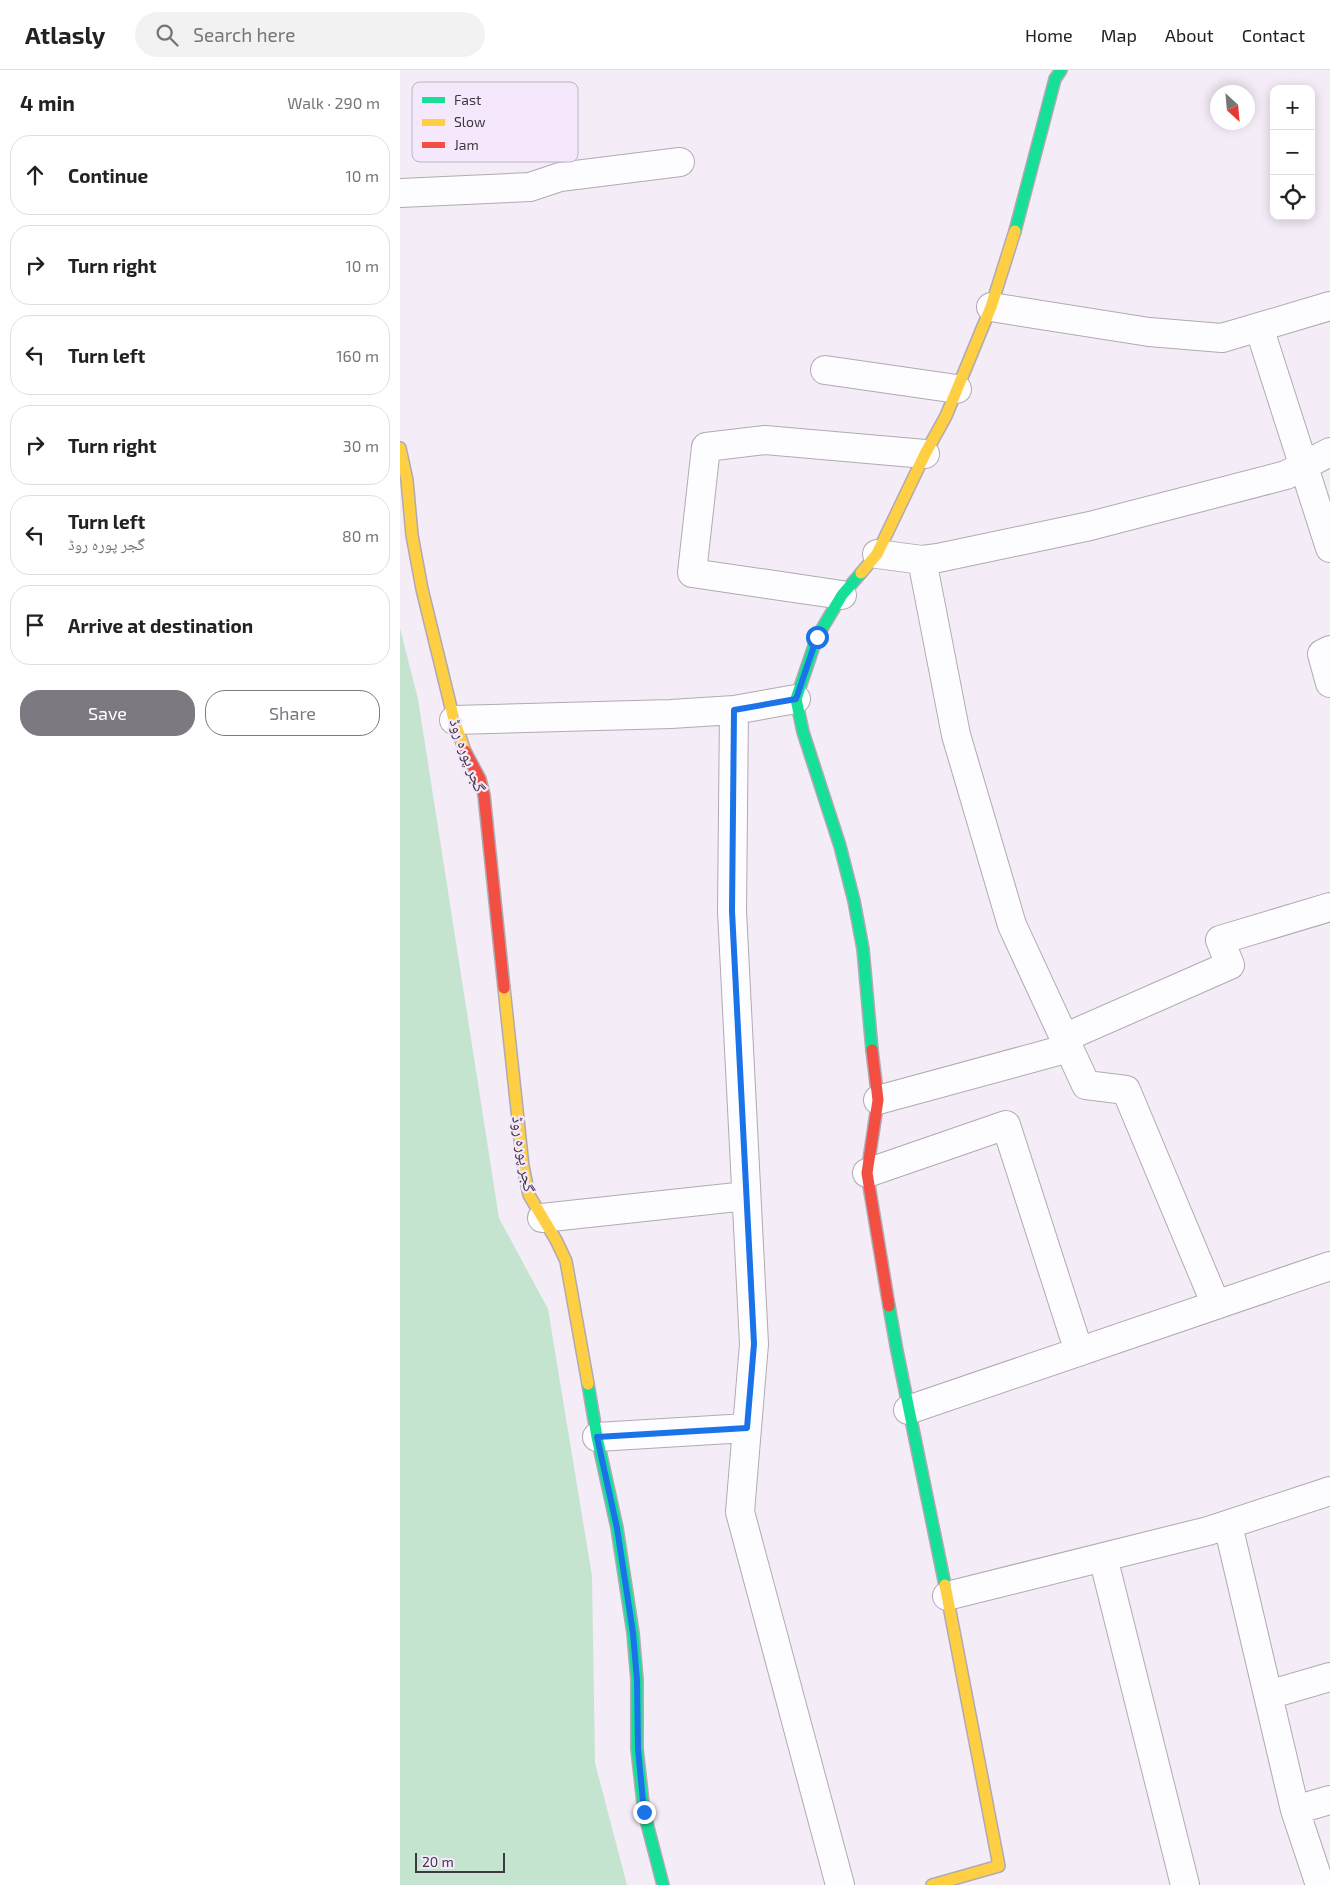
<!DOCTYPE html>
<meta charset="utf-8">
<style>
body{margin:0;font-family:"Exo 2","Noto Naskh Arabic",sans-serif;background:#f2f2f2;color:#222}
.controls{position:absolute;right:15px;top:15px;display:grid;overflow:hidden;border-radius:10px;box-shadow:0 2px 12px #0003}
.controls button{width:45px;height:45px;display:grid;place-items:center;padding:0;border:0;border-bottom:1px solid #e0e0e0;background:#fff;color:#222;font:25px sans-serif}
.compass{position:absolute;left:810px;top:15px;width:45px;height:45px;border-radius:50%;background:#fff;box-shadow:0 2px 12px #0003;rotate:154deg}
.scale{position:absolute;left:15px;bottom:12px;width:90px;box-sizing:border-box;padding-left:5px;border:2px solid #3e3941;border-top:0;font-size:14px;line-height:18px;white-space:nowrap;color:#3e3941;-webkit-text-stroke:4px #f5e8fc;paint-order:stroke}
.stop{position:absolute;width:15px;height:15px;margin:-11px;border:4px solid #1a73e8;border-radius:50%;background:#fff}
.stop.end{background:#1a73e8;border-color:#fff;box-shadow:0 1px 5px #0008}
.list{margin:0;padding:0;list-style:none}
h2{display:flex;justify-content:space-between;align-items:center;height:65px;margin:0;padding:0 20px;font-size:21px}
h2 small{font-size:16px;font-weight:400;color:#767676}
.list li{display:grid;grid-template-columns:32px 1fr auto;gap:15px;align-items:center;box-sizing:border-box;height:80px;margin:0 10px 10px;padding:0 10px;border:1px solid #e0e0e0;border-radius:20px}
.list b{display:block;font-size:19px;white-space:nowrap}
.list p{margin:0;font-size:16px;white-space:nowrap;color:#767676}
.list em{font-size:16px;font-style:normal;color:#767676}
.actions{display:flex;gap:10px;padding:15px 20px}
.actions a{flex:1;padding:11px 0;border:1px solid #7e7881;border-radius:20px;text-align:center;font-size:18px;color:#7e7881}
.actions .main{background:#7e7881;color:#fff}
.icon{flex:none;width:28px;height:28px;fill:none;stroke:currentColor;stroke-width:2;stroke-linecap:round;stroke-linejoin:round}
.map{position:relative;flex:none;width:930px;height:1815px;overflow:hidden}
header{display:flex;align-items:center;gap:30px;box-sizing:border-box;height:70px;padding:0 25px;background:#fff;border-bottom:1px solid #e0e0e0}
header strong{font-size:24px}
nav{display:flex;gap:28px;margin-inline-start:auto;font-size:18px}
.search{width:350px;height:45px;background:#f2f2f2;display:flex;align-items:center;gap:12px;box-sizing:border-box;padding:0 18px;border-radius:28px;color:#767676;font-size:19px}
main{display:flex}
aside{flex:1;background:#fff}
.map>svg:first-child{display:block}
</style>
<header>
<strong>Atlasly</strong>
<div class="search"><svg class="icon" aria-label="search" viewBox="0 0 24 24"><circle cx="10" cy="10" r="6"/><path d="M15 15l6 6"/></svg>Search here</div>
<nav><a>Home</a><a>Map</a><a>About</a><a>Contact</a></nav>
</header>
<main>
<aside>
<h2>4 min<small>Walk · 290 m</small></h2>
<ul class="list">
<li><svg class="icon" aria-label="ahead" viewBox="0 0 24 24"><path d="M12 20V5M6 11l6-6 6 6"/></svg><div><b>Continue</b></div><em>10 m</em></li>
<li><svg class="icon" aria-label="right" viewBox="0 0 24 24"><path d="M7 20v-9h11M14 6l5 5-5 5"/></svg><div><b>Turn right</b></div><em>10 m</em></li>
<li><svg class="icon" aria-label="left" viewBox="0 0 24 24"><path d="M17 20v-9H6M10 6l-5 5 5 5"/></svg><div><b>Turn left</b></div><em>160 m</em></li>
<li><svg class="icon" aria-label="right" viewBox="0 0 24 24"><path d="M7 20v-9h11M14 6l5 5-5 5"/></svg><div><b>Turn right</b></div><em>30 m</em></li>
<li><svg class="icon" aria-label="left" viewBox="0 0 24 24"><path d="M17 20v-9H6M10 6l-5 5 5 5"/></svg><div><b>Turn left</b><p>گجر پورہ روڈ</p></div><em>80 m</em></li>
<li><svg class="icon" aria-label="arrive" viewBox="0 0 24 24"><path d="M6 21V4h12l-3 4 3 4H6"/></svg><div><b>Arrive at destination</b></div></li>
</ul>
<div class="actions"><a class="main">Save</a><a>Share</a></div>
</aside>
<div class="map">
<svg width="930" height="1815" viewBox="0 0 930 1815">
<rect width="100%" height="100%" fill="#f4ecf7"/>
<!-- green -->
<path fill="#c5e4d0" d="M0,558L18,629L99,1148L148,1239L192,1506L195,1693L227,1815H0Z"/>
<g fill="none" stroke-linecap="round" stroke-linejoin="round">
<!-- street casing -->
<g stroke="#b0aab2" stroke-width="30">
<path id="street" d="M0,123L130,117L160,107L280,92
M591,237L749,262L822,268L930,236
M859,257L930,478
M425,300L557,319
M477,484L522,490L538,488L690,456L886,405L930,382
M522,490L556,665L612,855L686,1015L726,1020L816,1235
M442,525L292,503L306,377L365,370L525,384
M930,580L922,584L930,613
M334,640L332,841L354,1274L340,1442L440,1815
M54,650L271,644L334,640L396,629
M664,968L830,895L820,870L930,837
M478,1030L669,978
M467,1103L606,1055L679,1282
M142,1148L346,1126
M508,1340L930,1196
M197,1367L347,1358
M828,1455L895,1740L920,1815
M703,1487L785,1815
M547,1526L808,1461L930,1421
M868,1625L930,1607
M895,1740L930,1730"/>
</g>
<!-- fast casing -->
<g stroke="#b0aab2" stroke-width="14">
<path id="fast" d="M615,161L655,9L661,0
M461,503L442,525L417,567L396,629L403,662L440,776L454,831L463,879L472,980
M489,1236L497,1281L545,1515
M188,1314L197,1367L217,1458L233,1563L237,1610V1679L244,1742L263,1815"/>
</g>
<!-- slow casing -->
<g stroke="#b0aab2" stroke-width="14">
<path id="slow" d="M0,378L7,410L12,465L22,519L54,650L65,681
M461,503L477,484L525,384L546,346L591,237L615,161
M104,918L123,1096L129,1125L156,1170L166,1191L188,1314
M532,1815L599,1796L545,1515"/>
</g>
<!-- jam casing -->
<g stroke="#b0aab2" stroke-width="14">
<path id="jam" d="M65,681L80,709L84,725L104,918
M472,980L478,1030L467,1103L489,1236"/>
</g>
<!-- street -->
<use href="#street" stroke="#fdfcfe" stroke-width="28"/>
<!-- fast -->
<use href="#fast" stroke="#16e098" stroke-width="11"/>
<!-- slow -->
<use href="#slow" stroke="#ffcf43" stroke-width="11"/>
<!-- jam -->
<use href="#jam" stroke="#f24e42" stroke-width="11"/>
</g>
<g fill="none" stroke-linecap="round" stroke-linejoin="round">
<!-- route -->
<path stroke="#1a73e8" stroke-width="6" d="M244,1742L238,1679L237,1610L233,1563L217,1458L197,1367L347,1358L354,1274L332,841L334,640L396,629L417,567"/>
</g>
<g text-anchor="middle" stroke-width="4.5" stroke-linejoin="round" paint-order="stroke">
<!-- street labels -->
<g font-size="16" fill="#3e3941" stroke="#f5e8fc">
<text transform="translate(68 685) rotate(70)" y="6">گجر پورہ روڈ</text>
<text transform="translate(124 1084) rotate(81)" y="6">گجر پورہ روڈ</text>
</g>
</g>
<!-- legend -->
<rect x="12" y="12" width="166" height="80" rx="8" fill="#f5e8fc" stroke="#beb4c4" stroke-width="1"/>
<rect x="22" y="27" width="23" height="6" fill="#16e098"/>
<rect x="22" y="49" width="23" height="7" fill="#ffcf43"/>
<rect x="22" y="72" width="23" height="6" fill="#f24e42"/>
<g font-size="14" fill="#3e3941">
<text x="54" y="35">Fast</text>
<text x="54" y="57">Slow</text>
<text x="54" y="80">Jam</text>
</g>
</svg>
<div class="controls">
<button>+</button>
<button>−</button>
<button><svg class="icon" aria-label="locate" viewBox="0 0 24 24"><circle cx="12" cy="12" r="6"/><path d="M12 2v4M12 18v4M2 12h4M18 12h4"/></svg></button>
</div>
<svg class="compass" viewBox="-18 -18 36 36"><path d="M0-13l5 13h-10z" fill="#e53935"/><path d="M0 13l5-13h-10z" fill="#767676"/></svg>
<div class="scale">20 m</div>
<div class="stop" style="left:417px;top:567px"></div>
<div class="stop end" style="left:244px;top:1742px"></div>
</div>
</main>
